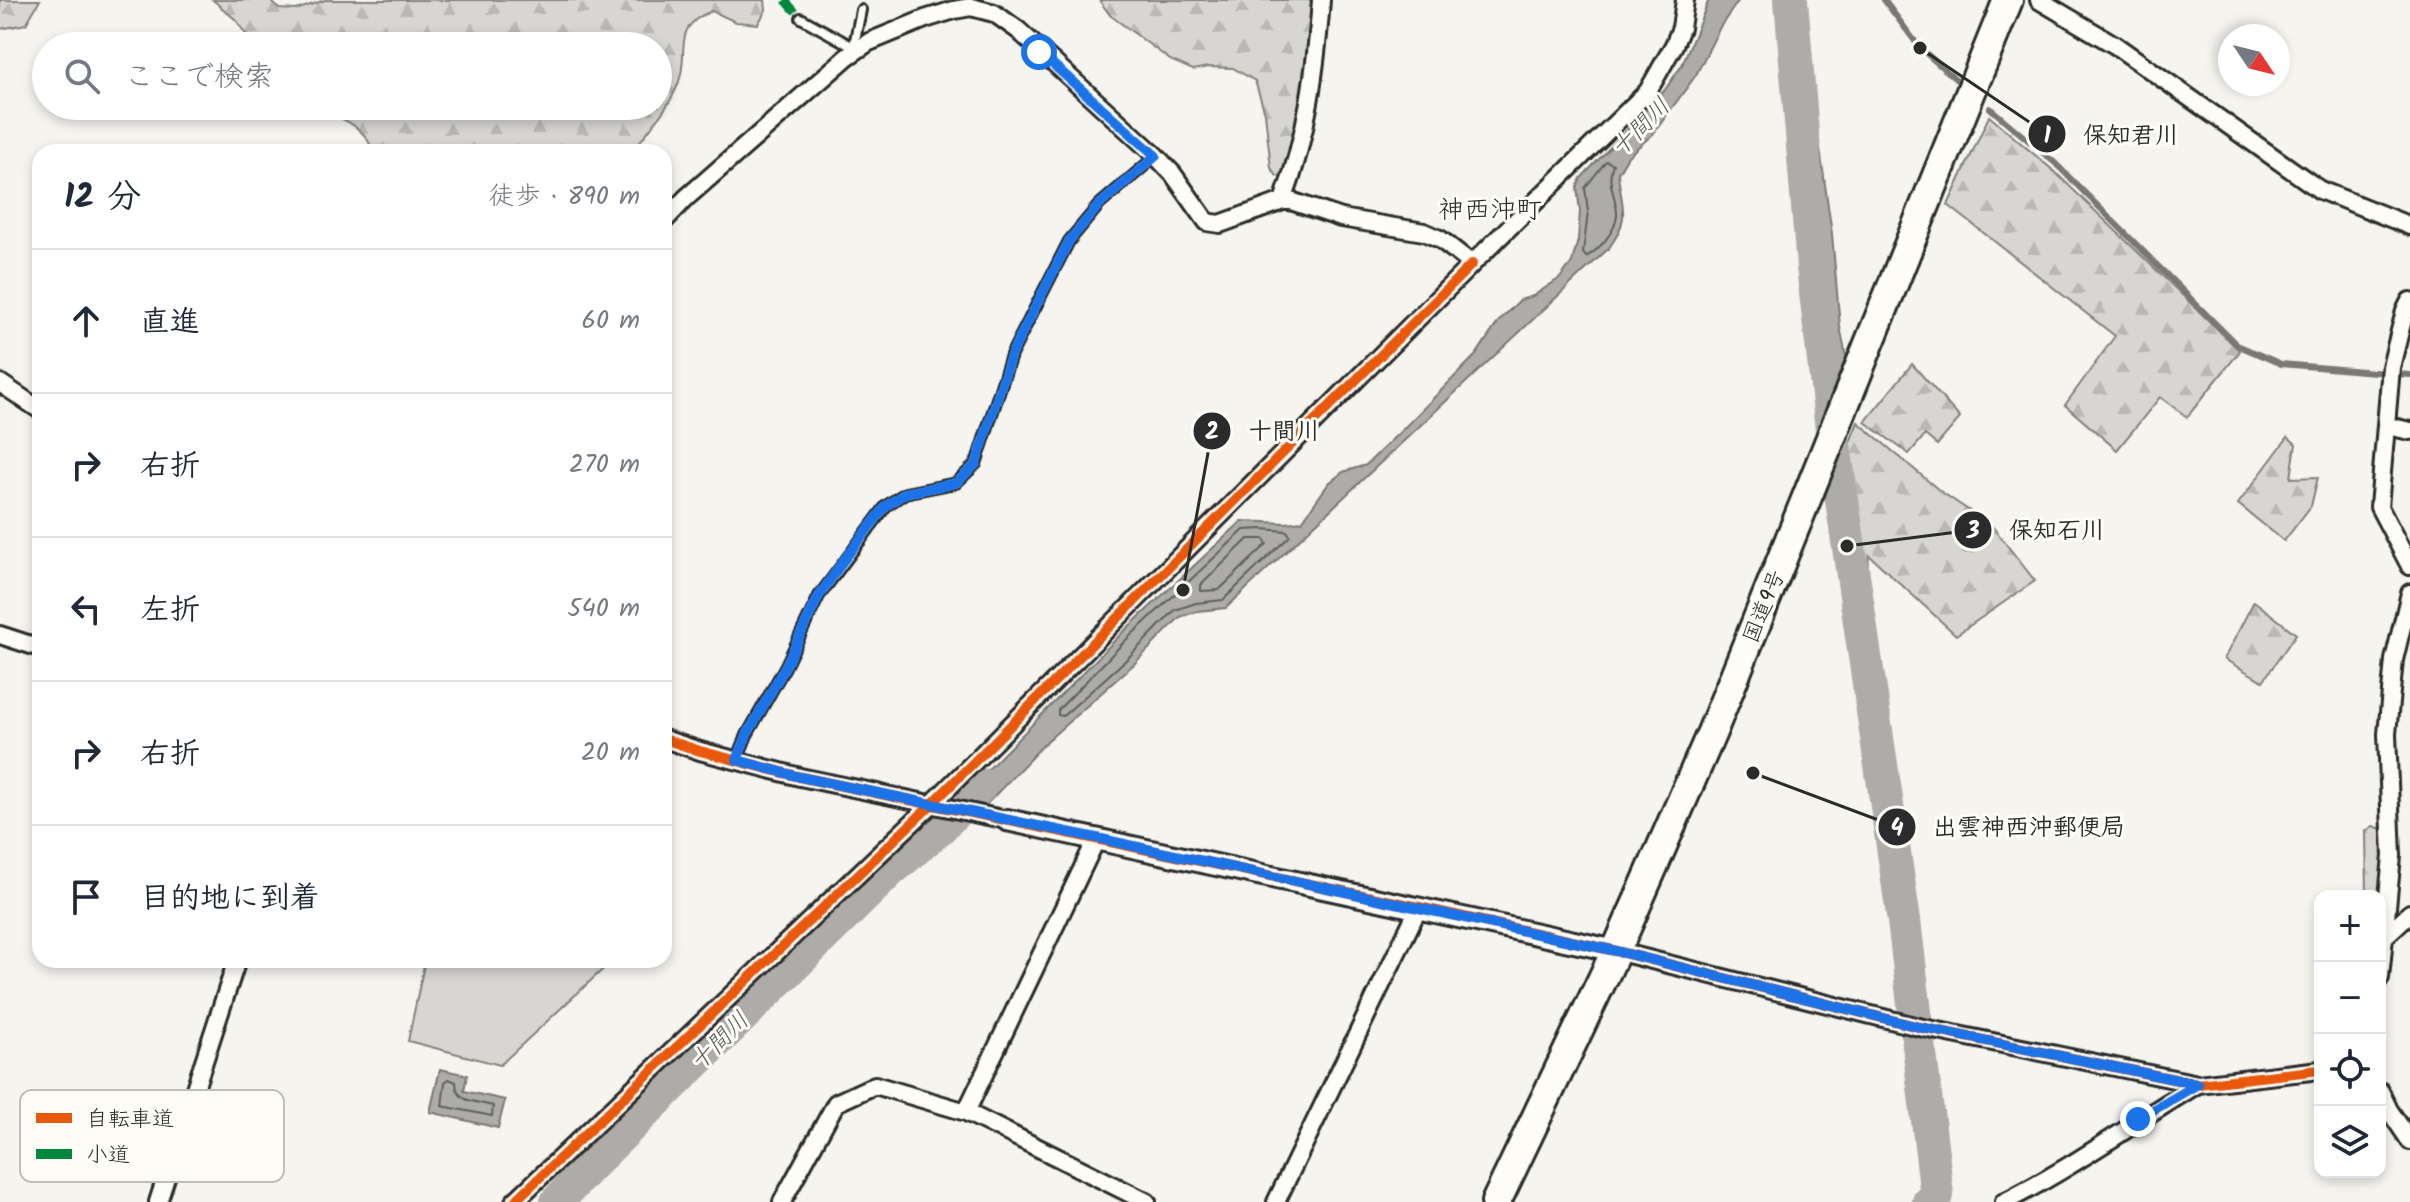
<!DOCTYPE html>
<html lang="ja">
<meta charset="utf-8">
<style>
body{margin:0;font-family:Kalam,"Klee One",sans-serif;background:#f2f2f3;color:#1f2937}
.controls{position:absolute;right:24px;bottom:24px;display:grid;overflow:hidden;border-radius:16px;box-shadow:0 4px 12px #0003}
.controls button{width:72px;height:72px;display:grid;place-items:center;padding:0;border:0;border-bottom:2px solid #e0e1e3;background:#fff;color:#1f2937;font:40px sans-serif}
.compass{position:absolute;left:2218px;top:24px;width:72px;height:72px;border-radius:50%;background:#fff;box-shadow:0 4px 12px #0003;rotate:125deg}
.stop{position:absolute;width:24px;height:24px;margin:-18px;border:6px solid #1a73e8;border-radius:50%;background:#fff}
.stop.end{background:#1a73e8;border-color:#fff;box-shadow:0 2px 8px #0008}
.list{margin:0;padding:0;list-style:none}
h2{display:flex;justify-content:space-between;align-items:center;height:104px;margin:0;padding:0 32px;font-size:34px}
h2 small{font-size:26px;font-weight:400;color:#747a83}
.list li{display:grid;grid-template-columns:52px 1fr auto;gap:24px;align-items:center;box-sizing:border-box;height:144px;padding:0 32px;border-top:2px solid #e0e1e3}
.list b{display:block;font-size:30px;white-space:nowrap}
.list em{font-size:26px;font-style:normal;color:#747a83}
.icon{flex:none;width:44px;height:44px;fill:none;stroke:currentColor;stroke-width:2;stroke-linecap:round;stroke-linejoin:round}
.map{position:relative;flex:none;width:2410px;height:1202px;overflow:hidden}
.search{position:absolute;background:#fff;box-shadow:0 4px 12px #0003;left:32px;top:32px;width:640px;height:88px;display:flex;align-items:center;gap:20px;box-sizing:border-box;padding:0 28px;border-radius:44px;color:#747a83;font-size:30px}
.panel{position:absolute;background:#fff;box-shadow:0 4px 12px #0003;left:32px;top:144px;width:640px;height:824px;border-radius:24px}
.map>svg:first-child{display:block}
</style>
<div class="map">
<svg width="2410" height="1202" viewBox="0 0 2410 1202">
<defs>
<pattern id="forest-firs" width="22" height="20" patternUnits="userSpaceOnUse" patternTransform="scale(2)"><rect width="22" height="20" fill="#d7d6d2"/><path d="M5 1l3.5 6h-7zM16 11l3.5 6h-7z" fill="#b9b8b4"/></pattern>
</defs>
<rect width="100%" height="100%" fill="#f5f4ef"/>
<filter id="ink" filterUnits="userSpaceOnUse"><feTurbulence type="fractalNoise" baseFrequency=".0125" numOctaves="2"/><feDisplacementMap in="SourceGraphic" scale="16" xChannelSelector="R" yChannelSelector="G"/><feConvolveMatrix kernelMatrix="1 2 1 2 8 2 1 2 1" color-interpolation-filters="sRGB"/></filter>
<g filter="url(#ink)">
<!-- grass -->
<path fill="#d7d6d2" stroke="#81807e" stroke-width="2" d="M425,960H613L500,1065L408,1041Z"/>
<!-- forest -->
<path fill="url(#forest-firs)" stroke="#81807e" stroke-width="2" d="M0,0H40L26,24L0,29Z
M213,0H269L279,9L296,10L325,0H765L766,10L758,24L736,22L712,11C669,27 691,53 678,84C669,109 647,131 632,152H373C364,121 331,114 304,106H658V46H254L236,20Z
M1099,0H1317L1312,69L1288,174L1283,177L1277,176L1271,168L1265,113L1255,81L1233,68L1208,67L1193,70L1170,60L1110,15Z
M1989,116L2055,172L2240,351L2187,417L2160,397L2117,450L2065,405L2115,336L1948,205Z
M1912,364L1960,418L1937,445L1925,435L1909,454L1865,422Z
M1858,422L1940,491L1992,526L2035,581L1956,635L1869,555L1866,577L1857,567L1841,464Z
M2288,437L2296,444L2291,478L2318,477L2311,506L2284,541L2238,504Z
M2254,601L2296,634L2263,681L2224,659Z
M2373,826L2387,831L2385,896L2367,895L2366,831Z"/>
<!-- water -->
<path fill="#adaca9" stroke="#797877" stroke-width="2" d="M1709,0H1739L1720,27L1696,75L1653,134L1628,156L1618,173C1621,208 1632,216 1609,248L1226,608L1198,611L1180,617L1134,664L1046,742L982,809L954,804L1123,632L1242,521L1286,523L1302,521L1329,483L1343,472L1366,465L1405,427L1476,355L1499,321L1520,300L1533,296L1560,278L1572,262L1578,240L1580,211L1577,188L1581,178L1664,91L1682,65Z
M1785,0H1799L1832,234L1840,327L1848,365L1835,395Z
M440,1069L467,1075L464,1091L505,1100L498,1128L430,1112Z"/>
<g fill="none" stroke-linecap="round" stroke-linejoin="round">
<!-- shore -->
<path stroke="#5f5f5d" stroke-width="2" d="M1606,161L1613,164C1605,184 1618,198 1617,216C1615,232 1599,250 1586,257L1583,253L1588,212L1585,188Z
M1262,529L1287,531L1290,536L1223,600L1196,603L1175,610L1128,658L1063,716L1058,715V710L1128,638L1244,530Z
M1248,539H1264L1267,544L1219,590L1201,591V585Z
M449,1079L456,1082C456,1103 476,1101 493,1106L492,1116L442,1106L445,1082Z"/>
<!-- stream -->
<path stroke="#797877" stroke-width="6" d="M1884,0L1920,48L1959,82
M1990,108L2055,163L2237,345L2281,364L2410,375"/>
<!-- river -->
<path stroke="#adaca9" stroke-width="34" d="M1791,0L1813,267L1834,446L1904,921L1937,1195L1929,1202
M557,1202L587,1169L892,869L940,828L981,785"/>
<!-- service casing -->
<g stroke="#2b2b2b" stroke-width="14">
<path id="service" d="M801,18L857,49
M854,45L861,10
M737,760L747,735L785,667L819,596L886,506L905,493L956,483L976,464L1011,355L1069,241L1099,205L1156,156"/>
</g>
<!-- minor casing -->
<g stroke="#2b2b2b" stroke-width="22">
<path id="minor" d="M2039,0L2115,45L2320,190L2410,226
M1283,201C1307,136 1316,68 1321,0
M664,221L686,198L847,57L869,42L925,19L954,10L971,7L994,13L1018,30L1156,156L1173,174L1207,222L1220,224L1283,201H1291L1341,218L1424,232L1440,239L1472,264L1648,91L1674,45L1681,28L1685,0
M2410,301L2405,311L2391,367L2379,507L2410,566
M0,383L40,410
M2388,426L2410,431
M0,635L40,648
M664,739L700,751L800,777L1007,820
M2385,936L2410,913
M1616,951L1919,1027L2198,1084L2320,1070
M2380,978L2392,856L2387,734L2394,660L2410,593
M2380,1091L2389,1110L2410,1141
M966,1112L1097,838
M158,1202L237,960
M514,1202L932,804L1472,264
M782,1202L836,1103L875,1085L966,1112L1147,1202
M1276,1202L1419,907
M2004,1202C2072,1168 2133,1123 2198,1084"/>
</g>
<!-- tertiary casing -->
<g stroke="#2b2b2b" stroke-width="26">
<path id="tertiary" d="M1007,820L1616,951"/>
</g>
<!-- trunk casing -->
<g stroke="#2b2b2b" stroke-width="34">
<path id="trunk" d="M1496,1202L1616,951L1712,732L2008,0"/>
</g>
<!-- service -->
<use href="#service" stroke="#fdfcf7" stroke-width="8"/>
<!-- minor -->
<use href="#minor" stroke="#fdfcf7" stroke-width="16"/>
<!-- tertiary -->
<use href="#tertiary" stroke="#fdfcf7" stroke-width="20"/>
<!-- trunk -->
<use href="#trunk" stroke="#fdfcf7" stroke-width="28"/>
<!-- quiet -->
<path stroke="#00873e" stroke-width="8" stroke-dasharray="16 8" stroke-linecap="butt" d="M785,0L801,18"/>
<!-- cycleway casing -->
<g stroke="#fdfcf7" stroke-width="15">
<path id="cycleway" d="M664,739L700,751L800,777L1419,907L1616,951L1919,1027L2198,1084L2320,1070
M514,1202L932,804L1472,264"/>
</g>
<!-- cycleway -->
<use href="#cycleway" stroke="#e8590c" stroke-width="10"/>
</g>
</g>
<g fill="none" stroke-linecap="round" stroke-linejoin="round" filter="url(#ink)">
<!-- route -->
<path stroke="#1a73e8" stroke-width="10" d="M1039,52L1156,156L1099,205L1069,241L1011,355L976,464L956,483L905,493L886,506L843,561L819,596L785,667L747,735L737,760L800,777L1097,838L1616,951L1919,1027L2198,1084L2138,1119"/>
</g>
<g text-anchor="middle" stroke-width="6" stroke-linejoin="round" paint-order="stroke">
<!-- street labels -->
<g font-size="22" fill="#2b2b2b" stroke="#fdfcf7">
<text transform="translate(1763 606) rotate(-68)" y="8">国道9号</text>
</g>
<!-- water labels -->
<g font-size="24" font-style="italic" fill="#585857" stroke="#fdfcf7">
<text transform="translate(1640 127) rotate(-45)" y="8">十間川</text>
<text transform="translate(719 1041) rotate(-45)" y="8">十間川</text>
</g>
<!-- quarter labels -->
<g font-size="26" fill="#2b2b2b" stroke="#fdfcf7">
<text x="1490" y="218">神西沖町</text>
</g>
</g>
<!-- legend -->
<rect x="20" y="1090" width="264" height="92" rx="12" fill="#fdfcf7" stroke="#bebdba" stroke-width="2"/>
<rect x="36" y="1113" width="36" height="10" fill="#e8590c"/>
<rect x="36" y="1149" width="36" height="10" fill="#00873e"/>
<g font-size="22" fill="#2b2b2b">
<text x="86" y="1126">自転車道</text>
<text x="86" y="1162">小道</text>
</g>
<!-- callouts -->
<path fill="none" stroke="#2b2b2b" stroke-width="3" d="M1920 48L2047 134M1183 590L1212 431M1847 546L1973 530M1753 773L1897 827"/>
<g fill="#2b2b2b" stroke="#fdfcf7" stroke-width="3">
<circle cx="1920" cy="48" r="8"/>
<circle cx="1183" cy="590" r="8"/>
<circle cx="1847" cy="546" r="8"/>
<circle cx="1753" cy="773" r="8"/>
<circle cx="2047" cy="134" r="20"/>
<circle cx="1212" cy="431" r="20"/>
<circle cx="1973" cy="530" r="20"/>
<circle cx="1897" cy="827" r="20"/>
</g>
<g font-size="24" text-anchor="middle" font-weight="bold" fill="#fff">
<text x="2047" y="143">1</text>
<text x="1212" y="439">2</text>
<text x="1973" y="538">3</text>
<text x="1897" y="835">4</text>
</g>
<g font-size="24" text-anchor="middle" font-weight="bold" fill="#2b2b2b" stroke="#fdfcf7" stroke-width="6" stroke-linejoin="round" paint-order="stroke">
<text x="2131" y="143">保知君川</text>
<text x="1284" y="439">十間川</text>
<text x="2057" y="538">保知石川</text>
<text x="2029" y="835">出雲神西沖郵便局</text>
</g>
</svg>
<div class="controls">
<button>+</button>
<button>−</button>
<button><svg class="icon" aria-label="locate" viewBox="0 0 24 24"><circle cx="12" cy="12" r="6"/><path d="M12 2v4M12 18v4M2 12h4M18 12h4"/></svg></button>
<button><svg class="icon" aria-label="layers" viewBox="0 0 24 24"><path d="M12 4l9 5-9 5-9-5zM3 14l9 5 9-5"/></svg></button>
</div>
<svg class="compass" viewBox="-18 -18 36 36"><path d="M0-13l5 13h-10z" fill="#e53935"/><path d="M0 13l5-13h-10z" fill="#747a83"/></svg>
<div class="stop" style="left:1039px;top:52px"></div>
<div class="stop end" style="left:2138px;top:1119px"></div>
<div class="search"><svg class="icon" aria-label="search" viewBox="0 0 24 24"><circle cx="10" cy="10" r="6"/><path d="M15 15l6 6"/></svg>ここで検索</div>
<section class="panel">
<h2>12 分<small>徒歩 · 890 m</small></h2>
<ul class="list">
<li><svg class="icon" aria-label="ahead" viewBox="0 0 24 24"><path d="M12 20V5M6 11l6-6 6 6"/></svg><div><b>直進</b></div><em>60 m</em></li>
<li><svg class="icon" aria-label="right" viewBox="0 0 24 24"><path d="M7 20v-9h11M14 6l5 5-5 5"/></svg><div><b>右折</b></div><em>270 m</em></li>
<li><svg class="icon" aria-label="left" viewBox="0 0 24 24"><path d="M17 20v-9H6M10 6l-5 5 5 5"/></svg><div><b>左折</b></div><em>540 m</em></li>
<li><svg class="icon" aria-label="right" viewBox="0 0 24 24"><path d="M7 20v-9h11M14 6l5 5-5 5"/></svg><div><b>右折</b></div><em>20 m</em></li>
<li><svg class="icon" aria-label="arrive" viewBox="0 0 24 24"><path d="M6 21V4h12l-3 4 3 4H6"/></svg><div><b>目的地に到着</b></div></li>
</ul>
</section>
</div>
